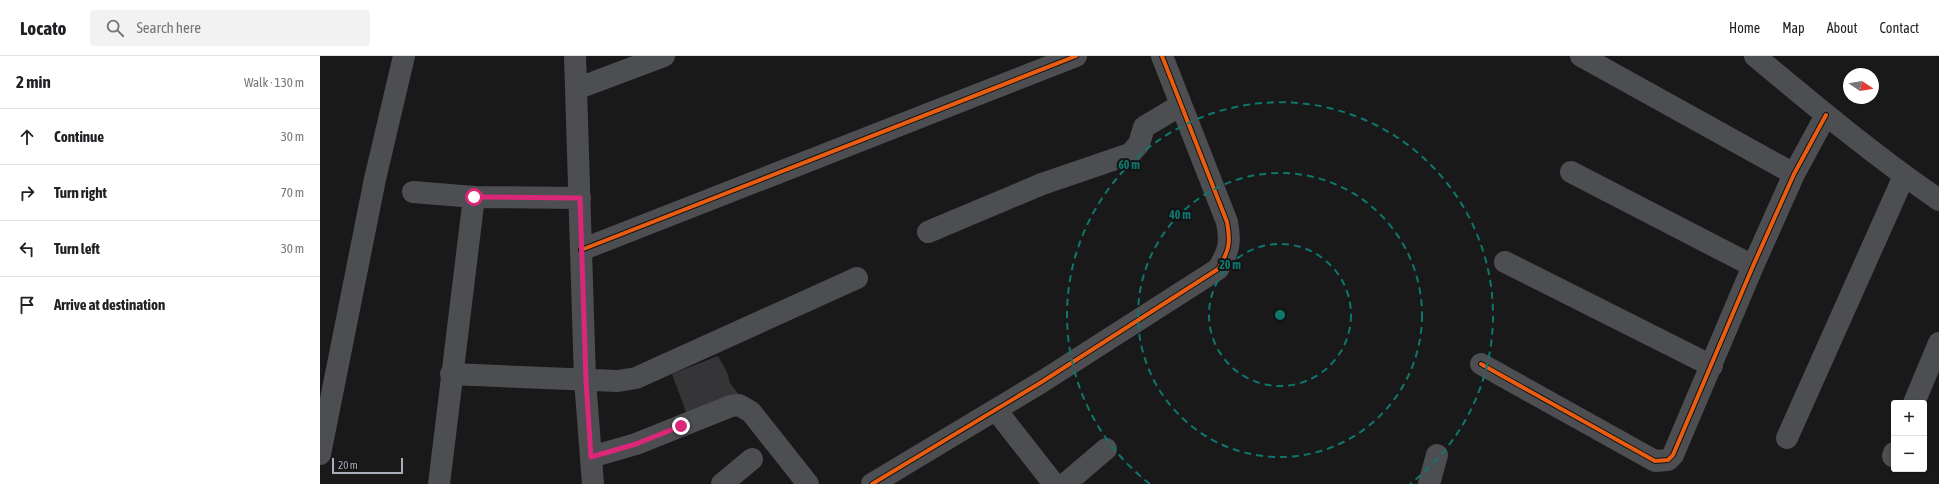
<!DOCTYPE html>
<meta charset="utf-8">
<style>
body{margin:0;font-family:"Asap Condensed",sans-serif;background:#f2f2f2;color:#202124}
.controls{position:absolute;right:12px;bottom:12px;display:grid;overflow:hidden;border-radius:4px;box-shadow:0 1px 3px #0004}
.controls button{width:36px;height:36px;display:grid;place-items:center;padding:0;border:0;border-bottom:1px solid #e0e0e0;background:#fff;color:#202124;font:20px sans-serif}
.compass{position:absolute;left:1523px;top:12px;width:36px;height:36px;border-radius:50%;background:#fff;box-shadow:0 1px 3px #0004;rotate:102deg}
.scale{position:absolute;left:12px;bottom:10px;width:71px;box-sizing:border-box;padding-left:4px;border:2px solid #aaadba;border-top:0;font-size:11px;line-height:14px;white-space:nowrap;color:#aaadba;-webkit-text-stroke:3px #131315;paint-order:stroke}
.stop{position:absolute;width:12px;height:12px;margin:-9px;border:3px solid #db2777;border-radius:50%;background:#fff}
.stop.end{background:#db2777;border-color:#fff;box-shadow:0 1px 4px #0008}
.list{margin:0;padding:0;list-style:none}
h2{display:flex;justify-content:space-between;align-items:center;height:52px;margin:0;padding:0 16px;font-size:17px}
h2 small{font-size:13px;font-weight:400;color:#757577}
.list li{display:grid;grid-template-columns:26px 1fr auto;gap:12px;align-items:center;box-sizing:border-box;height:56px;padding:0 16px;border-top:1px solid #e0e0e0}
.list b{display:block;font-size:15px;white-space:nowrap}
.list em{font-size:13px;font-style:normal;color:#757577}
.icon{flex:none;width:22px;height:22px;fill:none;stroke:currentColor;stroke-width:2;stroke-linecap:round;stroke-linejoin:round}
.map{position:relative;flex:none;width:1619px;height:428px;overflow:hidden}
header{display:flex;align-items:center;gap:24px;box-sizing:border-box;height:56px;padding:0 20px;background:#fff;border-bottom:1px solid #e0e0e0}
header strong{font-size:19px}
nav{display:flex;gap:22px;margin-inline-start:auto;font-size:14px}
.search{width:280px;height:36px;background:#f2f2f2;display:flex;align-items:center;gap:10px;box-sizing:border-box;padding:0 14px;border-radius:4px;color:#757577;font-size:15px}
main{display:flex}
aside{flex:1;background:#fff}
.map>svg:first-child{display:block}
</style>
<header>
<strong>Locato</strong>
<div class="search"><svg class="icon" aria-label="search" viewBox="0 0 24 24"><circle cx="10" cy="10" r="6"/><path d="M15 15l6 6"/></svg>Search here</div>
<nav><a>Home</a><a>Map</a><a>About</a><a>Contact</a></nav>
</header>
<main>
<aside>
<h2>2 min<small>Walk · 130 m</small></h2>
<ul class="list">
<li><svg class="icon" aria-label="ahead" viewBox="0 0 24 24"><path d="M12 20V5M6 11l6-6 6 6"/></svg><div><b>Continue</b></div><em>30 m</em></li>
<li><svg class="icon" aria-label="right" viewBox="0 0 24 24"><path d="M7 20v-9h11M14 6l5 5-5 5"/></svg><div><b>Turn right</b></div><em>70 m</em></li>
<li><svg class="icon" aria-label="left" viewBox="0 0 24 24"><path d="M17 20v-9H6M10 6l-5 5 5 5"/></svg><div><b>Turn left</b></div><em>30 m</em></li>
<li><svg class="icon" aria-label="arrive" viewBox="0 0 24 24"><path d="M6 21V4h12l-3 4 3 4H6"/></svg><div><b>Arrive at destination</b></div></li>
</ul>
</aside>
<div class="map">
<svg width="1619" height="428" viewBox="0 0 1619 428">
<rect width="100%" height="100%" fill="#191919"/>
<!-- building -->
<path fill="#353537" d="M398,300L407,316L410,327L420,340L370,367L352,318Z"/>
<g fill="none" stroke-linecap="round" stroke-linejoin="round">
<!-- street -->
<path stroke="#4d4e52" stroke-width="22" d="M255,0L265,324L273,428
M1261,0L1474,118
M1435,0C1495,50 1555,100 1619,144
M256,33L344,0
M1251,116L1433,210
M93,136L154,141L260,142
M608,176L722,128L810,98L819,88L824,71L861,49
M261,194L756,0
M1185,206L1392,310
M1161,308L1335,405L1348,404L1353,399L1433,210L1474,118L1506,59
M131,318L298,325L316,322L537,222
M1594,347L1619,287
M676,354L734,428
M1467,382L1584,120
M0,398L55,123L84,0
M1573,400L1574,397
M271,401L316,388L411,350L419,349L431,356L488,428
M119,428L154,141
M402,428L432,403
M552,428L720,327L898,213C909,195 911,187 907,166L842,0
M745,428L786,393
M1109,428L1117,399"/>
<!-- cycleway casing -->
<g stroke="#131315" stroke-width="6">
<path id="cycleway" d="M261,194L756,0
M1161,308L1335,405L1348,404L1353,399L1433,210L1474,118L1506,59
M552,428L720,327L898,213C909,195 911,187 907,166L842,0"/>
</g>
<!-- cycleway -->
<use href="#cycleway" stroke="#e95d12" stroke-width="4"/>
</g>
<g fill="none" stroke-linecap="round" stroke-linejoin="round">
<!-- route -->
<path stroke="#db2777" stroke-width="5" d="M154,141L260,142L266,324L271,401L316,388L361,370"/>
</g>
<!-- distance rings -->
<g fill="none" stroke="#0f766e" stroke-width="2" stroke-dasharray="7 5">
<circle cx="960" cy="259" r="71"/>
<circle cx="960" cy="259" r="142"/>
<path d="M830 428A213 213 0 1 1 1090 428"/>
</g>
<circle cx="960" cy="259" r="6" fill="#0f766e" stroke="#131315" stroke-width="2"/>
<g font-size="12" text-anchor="middle" font-weight="bold" fill="#0f766e" stroke="#131315" stroke-width="4" stroke-linejoin="round" paint-order="stroke">
<text x="809" y="113">60 m</text>
<text x="860" y="163">40 m</text>
<text x="910" y="213">20 m</text>
</g>
</svg>
<div class="controls">
<button>+</button>
<button>−</button>
</div>
<svg class="compass" viewBox="-18 -18 36 36"><path d="M0-13l5 13h-10z" fill="#e53935"/><path d="M0 13l5-13h-10z" fill="#757577"/></svg>
<div class="scale">20 m</div>
<div class="stop" style="left:154px;top:141px"></div>
<div class="stop end" style="left:361px;top:370px"></div>
</div>
</main>
